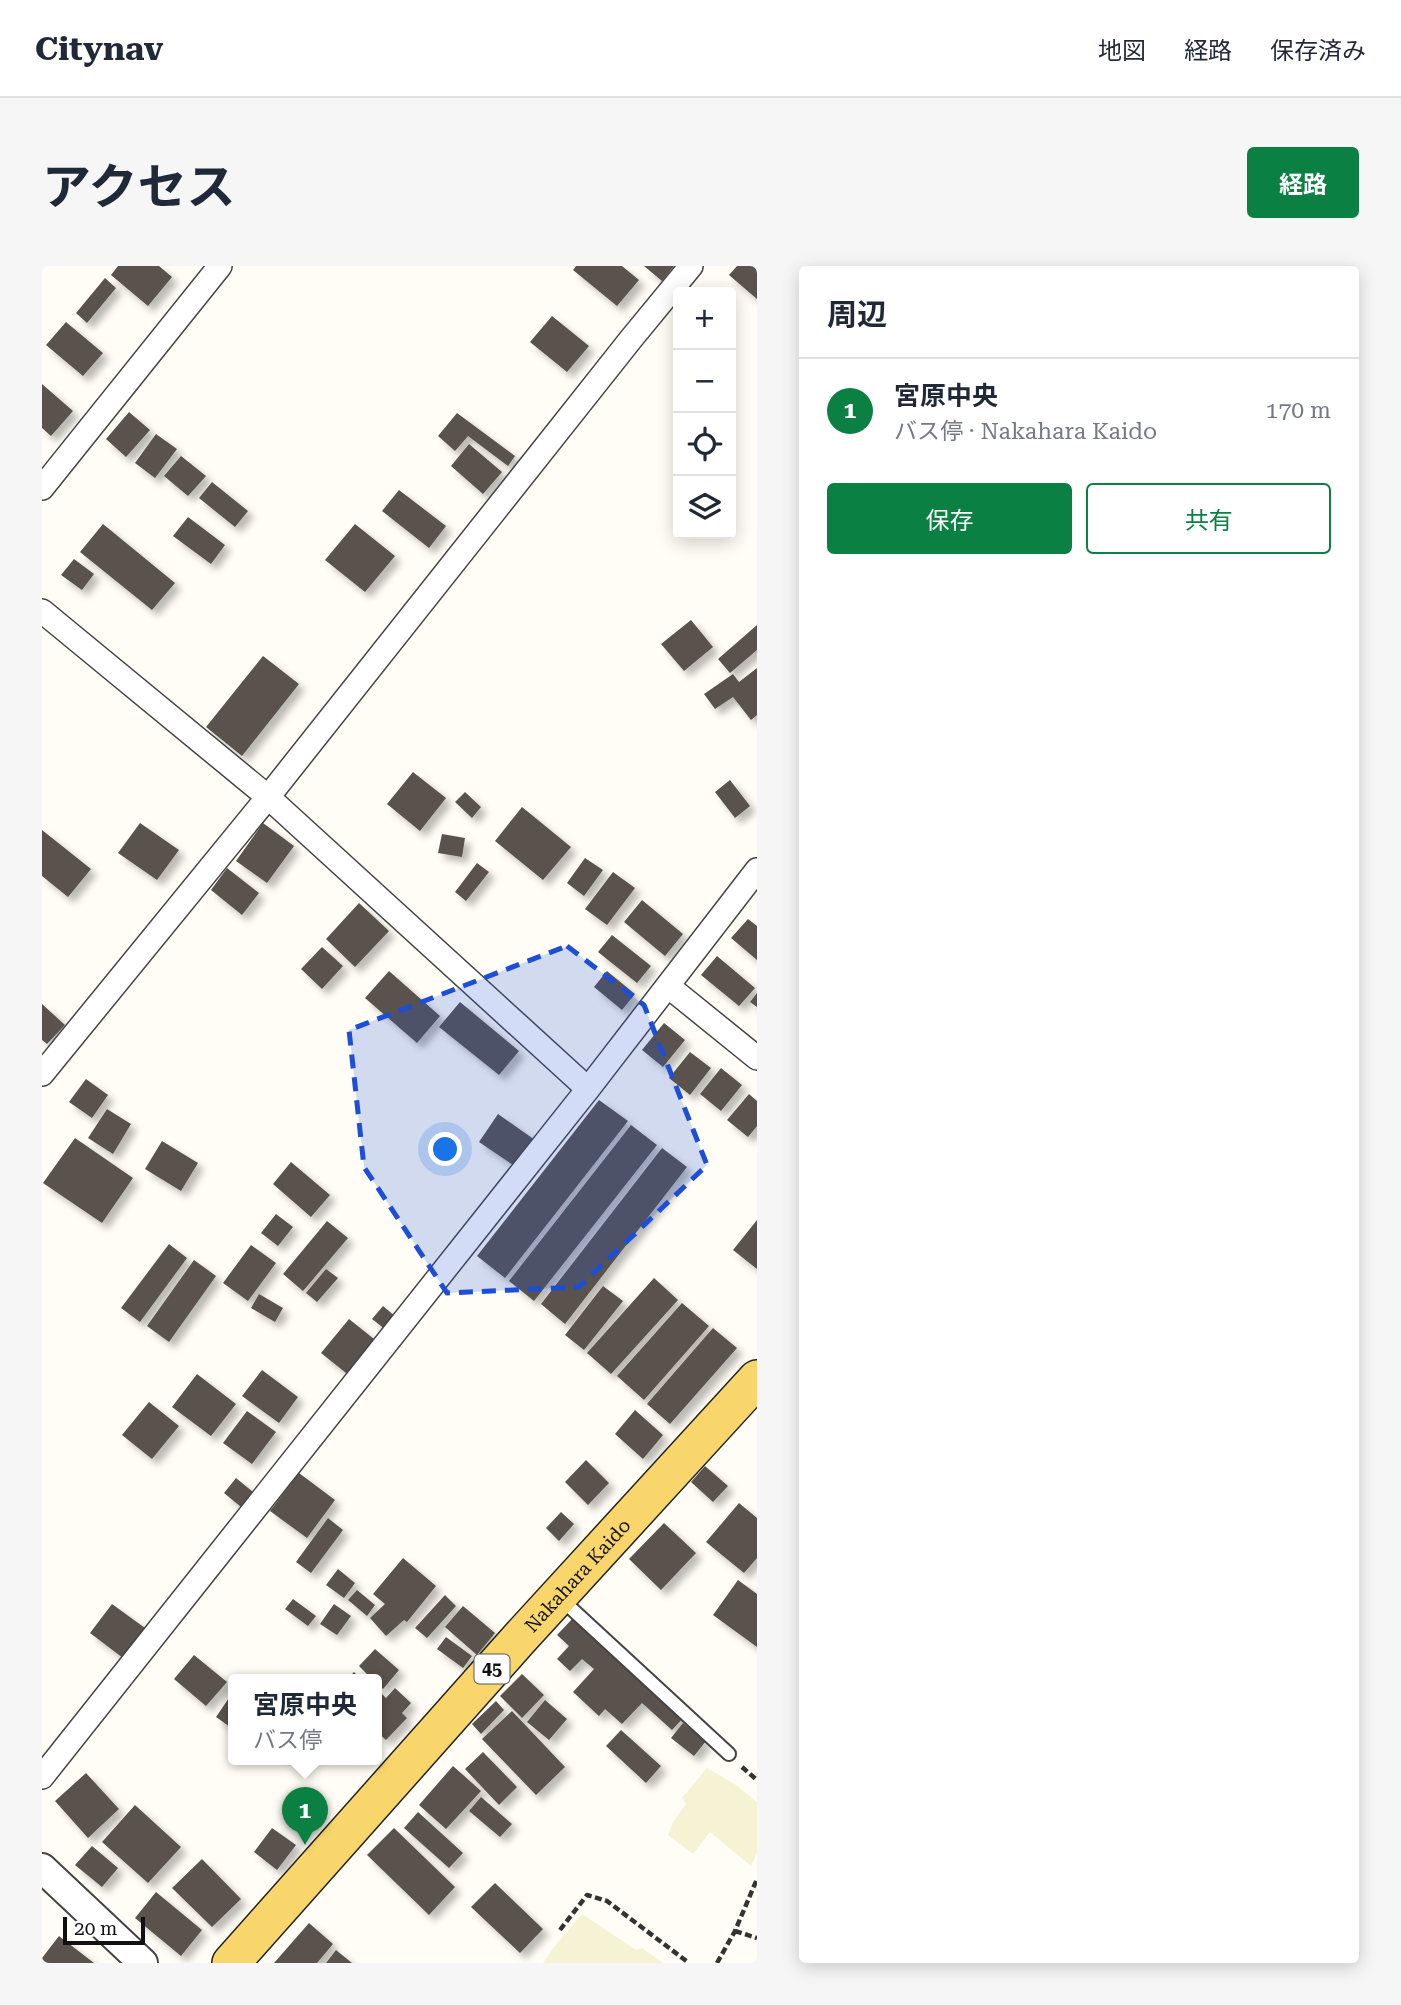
<!DOCTYPE html>
<html lang="ja">
<meta charset="utf-8">
<style>
body{margin:0;font-family:"Roboto Serif","Noto Sans JP",serif;background:#f6f6f7;color:#1f2937}
.controls{position:absolute;right:21px;top:21px;display:grid;overflow:hidden;border-radius:7px;box-shadow:0 4px 18px #0003}
.controls button{width:63px;height:63px;display:grid;place-items:center;padding:0;border:0;border-bottom:2px solid #e0e1e3;background:#fff;color:#1f2937;font:35px sans-serif}
.scale{position:absolute;left:21px;bottom:18px;width:82px;box-sizing:border-box;padding-left:7px;border:4px solid #111;border-top:0;font-size:19px;line-height:24px;white-space:nowrap;color:#111;-webkit-text-stroke:5px #fff;paint-order:stroke}
.you{position:absolute;left:404px;top:884px;width:24px;height:24px;margin:-18px;border:5px solid #fff;border-radius:50%;background:#1a73e8;box-shadow:0 0 0 10px #1a73e833}
.badge{display:grid;place-items:center;width:46px;height:46px;border-radius:50%;background:#0b8043;color:#fff;font-size:23px;font-weight:700}
.pin{position:absolute;translate:-50% -58px;filter:drop-shadow(0 2px 4px #0008)}
.pin::after{content:'';position:absolute;top:37px;width:24px;height:21px;background:inherit;clip-path:polygon(0 0,100% 0,50% 100%)}
.popup{position:absolute;left:186px;top:1408px;width:154px;height:91px;box-sizing:border-box;display:grid;place-content:center;border-radius:7px;background:#fff;filter:drop-shadow(0 2px 5px #0005);font-size:23px;white-space:nowrap;color:#747a83}
.popup b{font-size:26px;color:#1f2937}
.popup::after{content:'';position:absolute;left:50%;top:100%;margin-left:-14px;border:14px solid transparent;border-top-color:#fff}
.list{margin:0;padding:0;list-style:none}
h2{display:flex;justify-content:space-between;align-items:center;height:91px;margin:0;padding:0 28px;font-size:30px}
h2 small{font-size:23px;font-weight:400;color:#747a83}
.list li{display:grid;grid-template-columns:46px 1fr auto;gap:21px;align-items:center;box-sizing:border-box;height:105px;padding:0 28px;border-top:2px solid #e0e1e3}
.list b{display:block;font-size:26px;white-space:nowrap}
.list p{margin:0;font-size:23px;white-space:nowrap;color:#747a83}
.list em{font-size:23px;font-style:normal;color:#747a83}
.actions{display:flex;gap:14px;padding:21px 28px}
.actions a{flex:1;padding:16px 0;border:2px solid #0b8043;border-radius:7px;text-align:center;font-size:24px;color:#0b8043}
.actions .main{background:#0b8043;color:#fff}
.icon{flex:none;width:38px;height:38px;fill:none;stroke:currentColor;stroke-width:2;stroke-linecap:round;stroke-linejoin:round}
.map{position:relative;flex:none;width:715px;height:1697px;overflow:hidden;border-radius:7px}
header{display:flex;align-items:center;gap:42px;box-sizing:border-box;height:98px;padding:0 35px;background:#fff;border-bottom:2px solid #e0e1e3}
header strong{font-size:33px}
nav{display:flex;gap:38px;margin-inline-start:auto;font-size:24px}
.intro{display:flex;align-items:center;justify-content:space-between;box-sizing:border-box;height:168px;padding:0 42px}
h1{margin:0;font-size:49px}
.button{padding:18px 32px;border-radius:7px;background:#0b8043;color:#fff;font-size:24px;font-weight:700}
main{display:flex;gap:42px;padding:0 42px}
aside{flex:1;background:#fff;border-radius:7px;box-shadow:0 4px 18px #0003}
.map>svg:first-child{display:block}
</style>
<header>
<strong>Citynav</strong>
<nav><a>地図</a><a>経路</a><a>保存済み</a></nav>
</header>
<div class="intro"><h1>アクセス</h1><a class="button">経路</a></div>
<main>
<div class="map">
<svg width="715" height="1697" viewBox="0 0 715 1697">
<defs>
<filter id="shadow"><feDropShadow dx="6" dy="6" stdDeviation="3.5" flood-color="#0004"/></filter>
</defs>
<rect width="100%" height="100%" fill="#fffdf5"/>
<!-- farmland -->
<path fill="#f6f3d4" d="M665,1502L694,1519L715,1536V1587L709,1600L668,1566L651,1588L626,1569L631,1556L644,1538L640,1532Z
M540,1648L594,1684L600,1682L621,1697H501L512,1681Z"/>
<!-- building -->
<path fill="#5a524d" filter="url(#shadow)" d="M76,0H117L130,11L106,40L69,9Z
M534,0H580L597,14L575,40L531,4Z
M602,0H632L620,15Z
M695,0H715V33L687,9Z
M63,12L74,22L45,57L34,47Z
M510,50L547,80L525,106L488,76Z
M24,56L61,87L41,110L4,79Z
M0,118L31,145L9,170L0,162Z
M87,146L108,164L84,191L64,173Z
M415,147L473,190L466,200L426,170L413,185L396,170Z
M114,168L135,183L113,212L93,197Z
M427,178L460,206L441,228L409,200Z
M139,190L164,210L146,230L122,210Z
M170,216L206,245L193,261L157,232Z
M357,224L404,260L387,282L340,245Z
M146,251L183,279L169,298L131,270Z
M61,258L133,317L110,344L38,286Z
M313,258L353,290L323,326L283,294Z
M32,293L52,308L40,324L19,309Z
M649,354L671,381L642,405L619,378Z
M715,359V384L688,407L676,393Z
M221,390L257,418L200,490L164,461Z
M715,402V449L709,454L691,431L673,443L662,428L691,408L697,416Z
M371,506L404,532L378,565L345,538Z
M688,514L708,540L693,552L673,526Z
M423,526L439,541L430,552L413,536Z
M480,541L529,581L501,614L453,575Z
M98,557L137,584L115,614L76,587Z
M221,557L252,580L225,617L194,595Z
M0,564L49,603L26,631L0,610Z
M400,568L423,572L420,591L396,587Z
M543,592L561,604L542,630L525,617Z
M435,597L447,606L424,635L413,626Z
M185,602L217,627L200,649L169,624Z
M571,606L593,622L565,659L543,643Z
M600,634L641,668L623,690L582,656Z
M317,637L347,665L313,701L284,673Z
M706,653L715,660V694L689,672Z
M570,669L609,700L595,717L556,686Z
M280,681L301,700L280,723L259,703Z
M675,690L713,722L697,740L659,709Z
M347,705L398,750L375,777L323,732Z
M565,705L593,728L580,744L552,721Z
M715,727V741L708,736Z
M418,736L477,785L457,809L397,761Z
M0,738L23,759L5,778L0,774Z
M622,757L643,774L621,801L600,784Z
M648,786L669,802L648,829L627,812Z
M679,802L700,819L679,845L658,828Z
M44,813L66,829L50,852L27,836Z
M707,828L715,835V860L706,871L685,854Z
M557,834L586,855L463,1012L435,990Z
M65,843L89,858L71,888L46,872Z
M456,848L493,874L474,901L437,876Z
M589,859L615,879L492,1035L467,1015Z
M33,872L91,912L60,957L1,917Z
M120,875L156,897L139,925L103,903Z
M620,882L645,901L523,1058L499,1038Z
M249,896L288,929L269,951L231,918Z
M234,948L251,961L236,980L219,967Z
M715,954V1003L691,984Z
M285,955L306,972L261,1025L241,1008Z
M127,978L145,992L98,1056L79,1042Z
M209,979L234,997L206,1035L181,1017Z
M152,994L174,1010L127,1076L105,1060Z
M284,1003L296,1012L275,1036L264,1027Z
M612,1012L636,1034L569,1108L545,1087Z
M561,1020L581,1035L542,1084L523,1069Z
M217,1028L241,1042L233,1056L209,1042Z
M640,1037L667,1060L602,1134L575,1110Z
M341,1040L354,1051L344,1064L330,1053Z
M307,1053L337,1077L309,1111L279,1087Z
M671,1062L695,1082L628,1158L605,1138Z
M220,1104L256,1131L237,1157L200,1130Z
M155,1108L194,1138L169,1170L130,1141Z
M107,1136L137,1160L110,1193L80,1169Z
M593,1144L621,1169L601,1193L573,1168Z
M205,1145L234,1166L210,1198L181,1177Z
M544,1194L567,1217L546,1239L523,1216Z
M663,1200L686,1220L671,1236L649,1216Z
M257,1207L293,1234L265,1272L228,1245Z
M194,1212L211,1226L199,1241L182,1227Z
M697,1237L715,1252V1292L702,1307L664,1276Z
M519,1246L532,1258L517,1275L504,1262Z
M286,1252L301,1264L269,1307L254,1296Z
M622,1257L654,1287L619,1324L587,1293Z
M361,1292L394,1320L365,1356L362,1354L344,1370L328,1352L343,1338L331,1328Z
M296,1303L313,1317L302,1332L284,1319Z
M696,1314L715,1328V1381L671,1349Z
M315,1324L333,1339L325,1350L306,1334Z
M403,1329L414,1340L385,1372L373,1362Z
M251,1333L274,1350L266,1360L243,1343Z
M70,1338L103,1362L81,1392L48,1367Z
M292,1338L309,1350L295,1369L278,1358Z
M421,1340L453,1367L435,1389L403,1361Z
M531,1352L642,1451L630,1464L600,1437L580,1458L563,1443L557,1450L531,1426L552,1403L540,1393L528,1405L515,1393L527,1380L515,1369Z
M404,1371L430,1390L421,1402L395,1383Z
M333,1383L357,1404L341,1423L335,1417V1413H330L317,1400Z
M152,1389L185,1416L164,1440L132,1413Z
M312,1406L319,1413H305Z
M480,1408L502,1429L480,1452L458,1430Z
M353,1422L369,1437L360,1447L365,1452L344,1474L335,1466V1423L344,1432Z
M191,1426V1463L174,1451Z
M503,1434L525,1453L507,1474L485,1456Z
M454,1435L462,1444L439,1468L430,1458Z
M470,1445L523,1501L494,1529L440,1473Z
M641,1457L664,1475L652,1490L629,1472Z
M579,1464L619,1500L604,1517L564,1480Z
M441,1486L475,1521L457,1539L423,1503Z
M411,1500L439,1525L404,1563L377,1539Z
M44,1507L77,1543L46,1572L13,1535Z
M439,1531L470,1558L458,1571L427,1545Z
M93,1539L139,1581L106,1617L60,1576Z
M376,1546L421,1587L407,1602L362,1562Z
M230,1562L254,1579L235,1604L212,1586Z
M352,1562L413,1621L387,1649L325,1589Z
M50,1580L76,1602L60,1621L33,1599Z
M160,1593L199,1633L170,1661L130,1622Z
M453,1617L501,1663L478,1687L429,1641Z
M114,1626L160,1664L139,1690L93,1652Z
M267,1657L291,1678L275,1697H232Z
M17,1670L52,1697H0V1692Z
M294,1684L310,1697H284Z"/>
<g fill="none" stroke-linecap="round" stroke-linejoin="round">
<!-- service casing -->
<g stroke="#444" stroke-width="16">
<path id="service" d="M519,1333L687,1488"/>
</g>
<!-- minor casing -->
<g stroke="#444" stroke-width="26">
<path id="minor" d="M0,222L178,0
M0,345L226,531L546,823
M626,720L715,792
M0,808L226,531L589,73L649,0
M0,1511L546,823L715,604"/>
</g>
<!-- tertiary casing -->
<g stroke="#444" stroke-width="32">
<path id="tertiary" d="M0,1602L101,1697"/>
</g>
<!-- primary casing -->
<g stroke="#222" stroke-width="40">
<g id="primary">
<path id="s1" d="M189,1697L477,1373L715,1113"/>
</g>
</g>
<!-- path -->
<path stroke="#333" stroke-width="4.5" stroke-dasharray="7 3.5" stroke-linecap="butt" d="M700,1501L715,1514
M518,1664L545,1629L565,1635L647,1697
M693,1665L715,1672
M675,1697L693,1665L715,1613"/>
<!-- service -->
<use href="#service" stroke="#fff" stroke-width="12"/>
<!-- minor -->
<use href="#minor" stroke="#fff" stroke-width="23"/>
<!-- tertiary -->
<use href="#tertiary" stroke="#fff" stroke-width="28"/>
<!-- primary -->
<use href="#primary" stroke="#f9d66b" stroke-width="37"/>
</g>
<!-- marked area -->
<path fill="#1d4ed8" fill-opacity="0.2" stroke="#1d4ed8" stroke-width="5" stroke-dasharray="14 9" stroke-linejoin="round" d="M525,680L602,739L665,899L537,1021L405,1027L322,901L307,764Z"/>
<g text-anchor="middle" stroke-width="7" stroke-linejoin="round" paint-order="stroke">
<!-- shield labels -->
<rect fill="#fff" stroke="#585858" stroke-width="2" x="432.5" y="1388.5" width="35" height="29" rx="5"/>
<g font-size="18" font-weight="bold" fill="#111">
<text x="450" y="1409">45</text>
</g>
<!-- street labels -->
<g font-size="19" fill="#111" stroke="#fff">
<text dy="7" stroke="none"><textPath href="#s1" startOffset="520">Nakahara Kaido</textPath></text>
</g>
</g>
</svg>
<div class="controls">
<button>+</button>
<button>−</button>
<button><svg class="icon" aria-label="locate" viewBox="0 0 24 24"><circle cx="12" cy="12" r="6"/><path d="M12 2v4M12 18v4M2 12h4M18 12h4"/></svg></button>
<button><svg class="icon" aria-label="layers" viewBox="0 0 24 24"><path d="M12 4l9 5-9 5-9-5zM3 14l9 5 9-5"/></svg></button>
</div>
<div class="scale">20 m</div>
<div class="you"></div>
<div class="pin badge" style="left:263px;top:1579px">1</div>
<div class="popup"><b>宮原中央</b>バス停</div>
</div>
<aside>
<h2>周辺<small></small></h2>
<ul class="list">
<li><span class="badge">1</span><div><b>宮原中央</b><p>バス停 · Nakahara Kaido</p></div><em>170 m</em></li>
</ul>
<div class="actions"><a class="main">保存</a><a>共有</a></div>
</aside>
</main>
